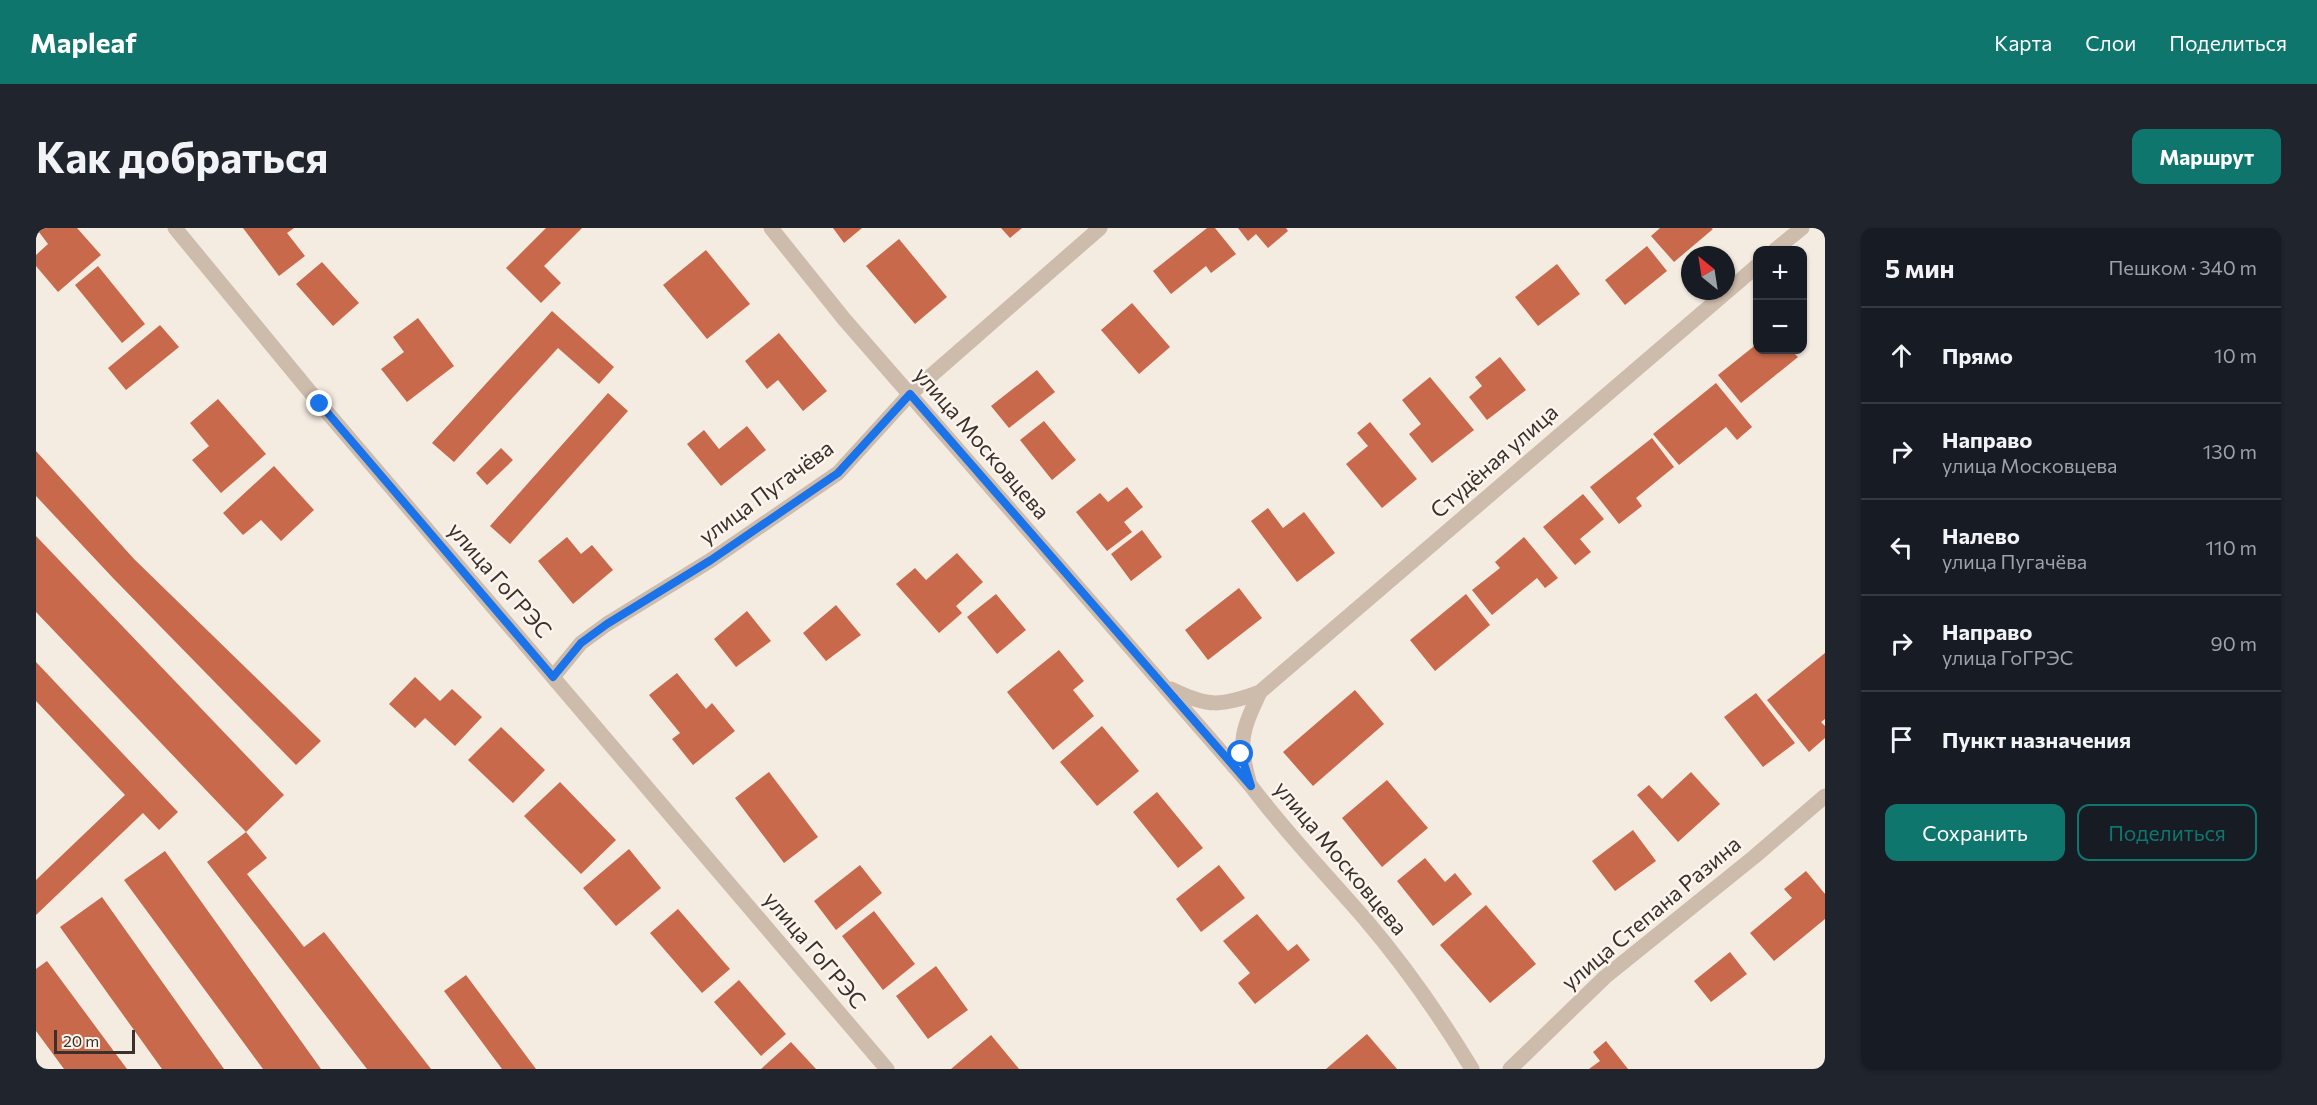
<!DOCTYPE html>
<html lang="ru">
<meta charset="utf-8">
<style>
body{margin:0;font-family:Commissioner,sans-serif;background:#20242c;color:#f1f3f6}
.controls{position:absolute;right:18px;top:18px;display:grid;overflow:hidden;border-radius:12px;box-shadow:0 2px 4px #0004}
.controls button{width:54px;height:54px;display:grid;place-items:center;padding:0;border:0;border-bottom:2px solid #363941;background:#171b24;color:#f1f3f6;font:30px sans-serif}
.compass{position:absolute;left:1645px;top:18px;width:54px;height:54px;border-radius:50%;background:#171b24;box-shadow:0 2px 4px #0004;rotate:330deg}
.scale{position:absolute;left:18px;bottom:15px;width:81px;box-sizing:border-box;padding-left:6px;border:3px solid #3b302b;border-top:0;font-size:16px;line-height:21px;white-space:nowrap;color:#3b302b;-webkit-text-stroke:4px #fbf5ee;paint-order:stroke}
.stop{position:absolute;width:18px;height:18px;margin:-14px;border:4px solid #1a73e8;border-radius:50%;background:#fff}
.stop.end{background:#1a73e8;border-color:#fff;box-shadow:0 2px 6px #0008}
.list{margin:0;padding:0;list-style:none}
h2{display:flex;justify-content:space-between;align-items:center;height:78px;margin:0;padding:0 24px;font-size:26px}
h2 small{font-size:20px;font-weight:400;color:#9ea1a6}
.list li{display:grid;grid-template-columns:39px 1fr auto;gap:18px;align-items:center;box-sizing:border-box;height:96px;padding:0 24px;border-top:2px solid #363941}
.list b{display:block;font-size:22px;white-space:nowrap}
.list p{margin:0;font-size:20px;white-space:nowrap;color:#9ea1a6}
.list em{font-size:20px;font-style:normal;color:#9ea1a6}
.actions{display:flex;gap:12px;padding:18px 24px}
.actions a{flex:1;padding:14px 0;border:2px solid #0f766e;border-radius:12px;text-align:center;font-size:21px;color:#0f766e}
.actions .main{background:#0f766e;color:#fff}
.icon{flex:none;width:33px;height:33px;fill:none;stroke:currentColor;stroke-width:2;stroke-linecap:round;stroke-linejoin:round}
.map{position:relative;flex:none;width:1789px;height:841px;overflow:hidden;border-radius:12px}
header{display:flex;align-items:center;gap:36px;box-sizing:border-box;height:84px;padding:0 30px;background:#0f766e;color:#fff}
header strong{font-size:28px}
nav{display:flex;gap:33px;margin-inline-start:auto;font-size:21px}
.intro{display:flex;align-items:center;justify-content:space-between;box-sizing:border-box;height:144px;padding:0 36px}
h1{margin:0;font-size:42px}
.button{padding:15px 27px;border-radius:12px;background:#0f766e;color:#fff;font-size:21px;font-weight:700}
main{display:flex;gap:36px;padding:0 36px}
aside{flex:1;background:#171b24;border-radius:12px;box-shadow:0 2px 4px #0004}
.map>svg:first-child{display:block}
</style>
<header>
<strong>Mapleaf</strong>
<nav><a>Карта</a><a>Слои</a><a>Поделиться</a></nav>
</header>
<div class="intro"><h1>Как добраться</h1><a class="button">Маршрут</a></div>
<main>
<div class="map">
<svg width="1789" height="841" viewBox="0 0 1789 841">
<rect width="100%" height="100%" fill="#f4ebe1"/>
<!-- building -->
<path fill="#c8694b" d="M0,0H41L65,27L22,64L0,38V27L12,16Z
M207,0H258L251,5L269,28L243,48Z
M510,0H546L508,38L525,55L505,75L470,40Z
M797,0H826L808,15Z
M965,0H986L974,10Z
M1171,0H1179L1200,26L1175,45L1170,38L1135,66L1117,43Z
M1202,0H1250L1252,3L1232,20L1220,6L1212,13Z
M1624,0H1675L1677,1L1638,34L1615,8Z
M863,11L911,69L879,96L830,38Z
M1611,18L1631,43L1589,77L1569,52Z
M670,22L714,76L671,111L627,57Z
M286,34L323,75L297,98L260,56Z
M1521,36L1544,66L1502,98L1479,69Z
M62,38L109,96L86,115L39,57Z
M1096,75L1134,119L1103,146L1065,102Z
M516,83L578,139L563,156L522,120L418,234L396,215Z
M382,90L418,138L371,174L345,141L368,124L357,109Z
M124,97L143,119L90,162L72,140Z
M743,105L791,163L767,183L742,152L731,161L709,133Z
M1722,115V122H1755L1762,129L1705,175L1682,147Z
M1464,129L1490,162L1451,192L1433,169L1446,158L1439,149Z
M1001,142L1019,164L973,200L955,178Z
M1394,149L1438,202L1396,235L1373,206L1385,196L1366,172Z
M1680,155L1716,199L1701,212L1690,199L1643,237L1617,206Z
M572,165L592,183L474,316L454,298Z
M182,171L230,226L185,265L156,232L173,218L154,195Z
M1008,193L1040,232L1016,252L984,212Z
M1334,194L1381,251L1346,280L1310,236L1332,218L1321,205Z
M711,198L730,222L685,258L651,216L668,202L683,221Z
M1616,210L1638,239L1600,270L1606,278L1583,296L1554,259Z
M465,220L477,232L451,257L440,245Z
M0,223L98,331L285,513L260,537L77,350L0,268Z
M238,238L278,282L245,313L225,292L207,307L187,285Z
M1091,259L1107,279L1088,294L1096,304L1071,323L1040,284L1064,265L1072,274Z
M1547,266L1568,291L1544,311L1555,324L1539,337L1507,299Z
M1232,280L1247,300L1268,284L1299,325L1261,354L1215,293Z
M1106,302L1126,329L1095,353L1075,326Z
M0,308L248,567L210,604L0,384Z
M531,309L545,326L556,317L577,342L537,376L502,333Z
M1488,309L1522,350L1509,360L1501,350L1456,387L1436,362L1464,340L1459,334Z
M921,325L947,354L920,378L926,385L903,405L860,356L879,340L890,352Z
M1203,360L1226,390L1172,432L1149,402Z
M960,366L990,402L961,426L931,389Z
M1430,366L1454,397L1399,443L1374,412Z
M800,377L825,407L790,433L767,405Z
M711,383L735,413L700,439L678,411Z
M1023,422L1048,453L1037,462L1058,488L1017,522L971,464Z
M1789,425V491L1785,494L1789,498V510L1773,524L1731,472Z
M0,434L142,584L123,602L107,585L0,687V652L89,567L0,473Z
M641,445L670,481L676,475L699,503L657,537L636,511L644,505L613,467Z
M379,449L404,473L416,461L446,489L419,518L389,490L379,500L353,476Z
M1319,462L1348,496L1277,558L1247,524Z
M1720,465L1759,515L1727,539L1688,489Z
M1066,498L1103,543L1061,578L1024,534Z
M465,499L509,542L477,575L432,532Z
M733,544L782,609L748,635L699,570Z
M1655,544L1684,576L1642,614L1601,567L1613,557L1626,571Z
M1351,552L1392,600L1346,639L1306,590Z
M524,554L580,612L545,646L488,588Z
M1121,564L1167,620L1142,640L1097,584Z
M1597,602L1620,633L1579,663L1556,633Z
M210,604L231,630L211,646L268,719L288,704L395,841H331L171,634Z
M593,621L625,660L580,698L547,660Z
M129,623L285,841H227L88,652Z
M1389,630L1409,654L1419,645L1436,666L1397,698L1361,653Z
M824,637L846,665L800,702L778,673Z
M1183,637L1209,670L1165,704L1140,671Z
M1770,643L1789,666V691L1738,733L1714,705L1756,670L1748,661Z
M66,669L188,841H126L24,699Z
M1450,677L1500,736L1454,775L1404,717Z
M642,681L694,741L666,765L614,705Z
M838,683L879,736L847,762L806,708Z
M1221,686L1252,723L1261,716L1274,732L1219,776L1202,755L1214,745L1187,713Z
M1694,724L1711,746L1675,774L1658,753Z
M11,733L91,841H28L0,803V741Z
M900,738L932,782L892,811L860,768Z
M430,747L500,841H466L408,763Z
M703,752L750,806L725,828L678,774Z
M1331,806L1361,841H1290Z
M955,807L983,841H915Z
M1570,813L1592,841H1553L1564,833L1557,824Z
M755,814L780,841H725Z"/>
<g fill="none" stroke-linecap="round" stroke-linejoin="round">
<!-- minor -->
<path stroke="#cdbbac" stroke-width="15" d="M139,0L284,176L851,841
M735,0L808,91L1215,558C1250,605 1291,647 1329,691C1369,738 1404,788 1436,841
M1739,22L1766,0
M517,449L545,415L571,396L675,332L802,245L874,166L1064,0
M1135,461C1173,480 1185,478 1224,464L1722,37
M1213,553C1201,512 1207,501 1224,464
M1474,841L1569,749L1718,629L1789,568"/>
</g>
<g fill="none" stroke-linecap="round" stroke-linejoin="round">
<!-- route -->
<path stroke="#1a73e8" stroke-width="8" d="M284,176L517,449L545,415L571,396L675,332L802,245L874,166L1215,558L1205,526"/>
</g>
<g text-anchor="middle" stroke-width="5" stroke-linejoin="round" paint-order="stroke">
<!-- street labels -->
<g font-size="22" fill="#3b302b" stroke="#fbf5ee">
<text transform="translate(946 215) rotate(49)" y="8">улица Московцева</text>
<text transform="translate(1458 233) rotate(-41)" y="8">Студёная улица</text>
<text transform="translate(730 264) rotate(-36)" y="8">улица Пугачёва</text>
<text transform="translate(464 352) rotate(49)" y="8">улица ГоГРЭС</text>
<text transform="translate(1305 630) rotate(50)" y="8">улица Московцева</text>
<text transform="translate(1615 685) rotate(-40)" y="8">улица Степана Разина</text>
<text transform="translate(779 722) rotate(50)" y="8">улица ГоГРЭС</text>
</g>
</g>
</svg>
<div class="controls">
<button>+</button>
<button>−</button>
</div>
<svg class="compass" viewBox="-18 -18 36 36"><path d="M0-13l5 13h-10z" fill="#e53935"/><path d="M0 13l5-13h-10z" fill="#9ea1a6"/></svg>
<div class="scale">20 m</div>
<div class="stop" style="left:1205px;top:526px"></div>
<div class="stop end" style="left:284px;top:176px"></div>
</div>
<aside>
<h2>5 мин<small>Пешком · 340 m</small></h2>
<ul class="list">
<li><svg class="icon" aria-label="ahead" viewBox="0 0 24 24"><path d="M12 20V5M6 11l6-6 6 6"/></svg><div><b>Прямо</b></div><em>10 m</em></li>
<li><svg class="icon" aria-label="right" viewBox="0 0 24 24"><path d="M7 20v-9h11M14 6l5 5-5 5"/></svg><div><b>Направо</b><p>улица Московцева</p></div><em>130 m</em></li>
<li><svg class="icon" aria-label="left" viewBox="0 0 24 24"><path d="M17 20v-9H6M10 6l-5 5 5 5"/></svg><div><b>Налево</b><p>улица Пугачёва</p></div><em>110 m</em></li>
<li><svg class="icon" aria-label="right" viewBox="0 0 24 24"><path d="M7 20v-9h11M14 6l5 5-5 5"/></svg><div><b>Направо</b><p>улица ГоГРЭС</p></div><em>90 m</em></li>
<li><svg class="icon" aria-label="arrive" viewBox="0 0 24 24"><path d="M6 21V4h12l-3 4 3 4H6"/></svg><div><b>Пункт назначения</b></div></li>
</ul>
<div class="actions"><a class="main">Сохранить</a><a>Поделиться</a></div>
</aside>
</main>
